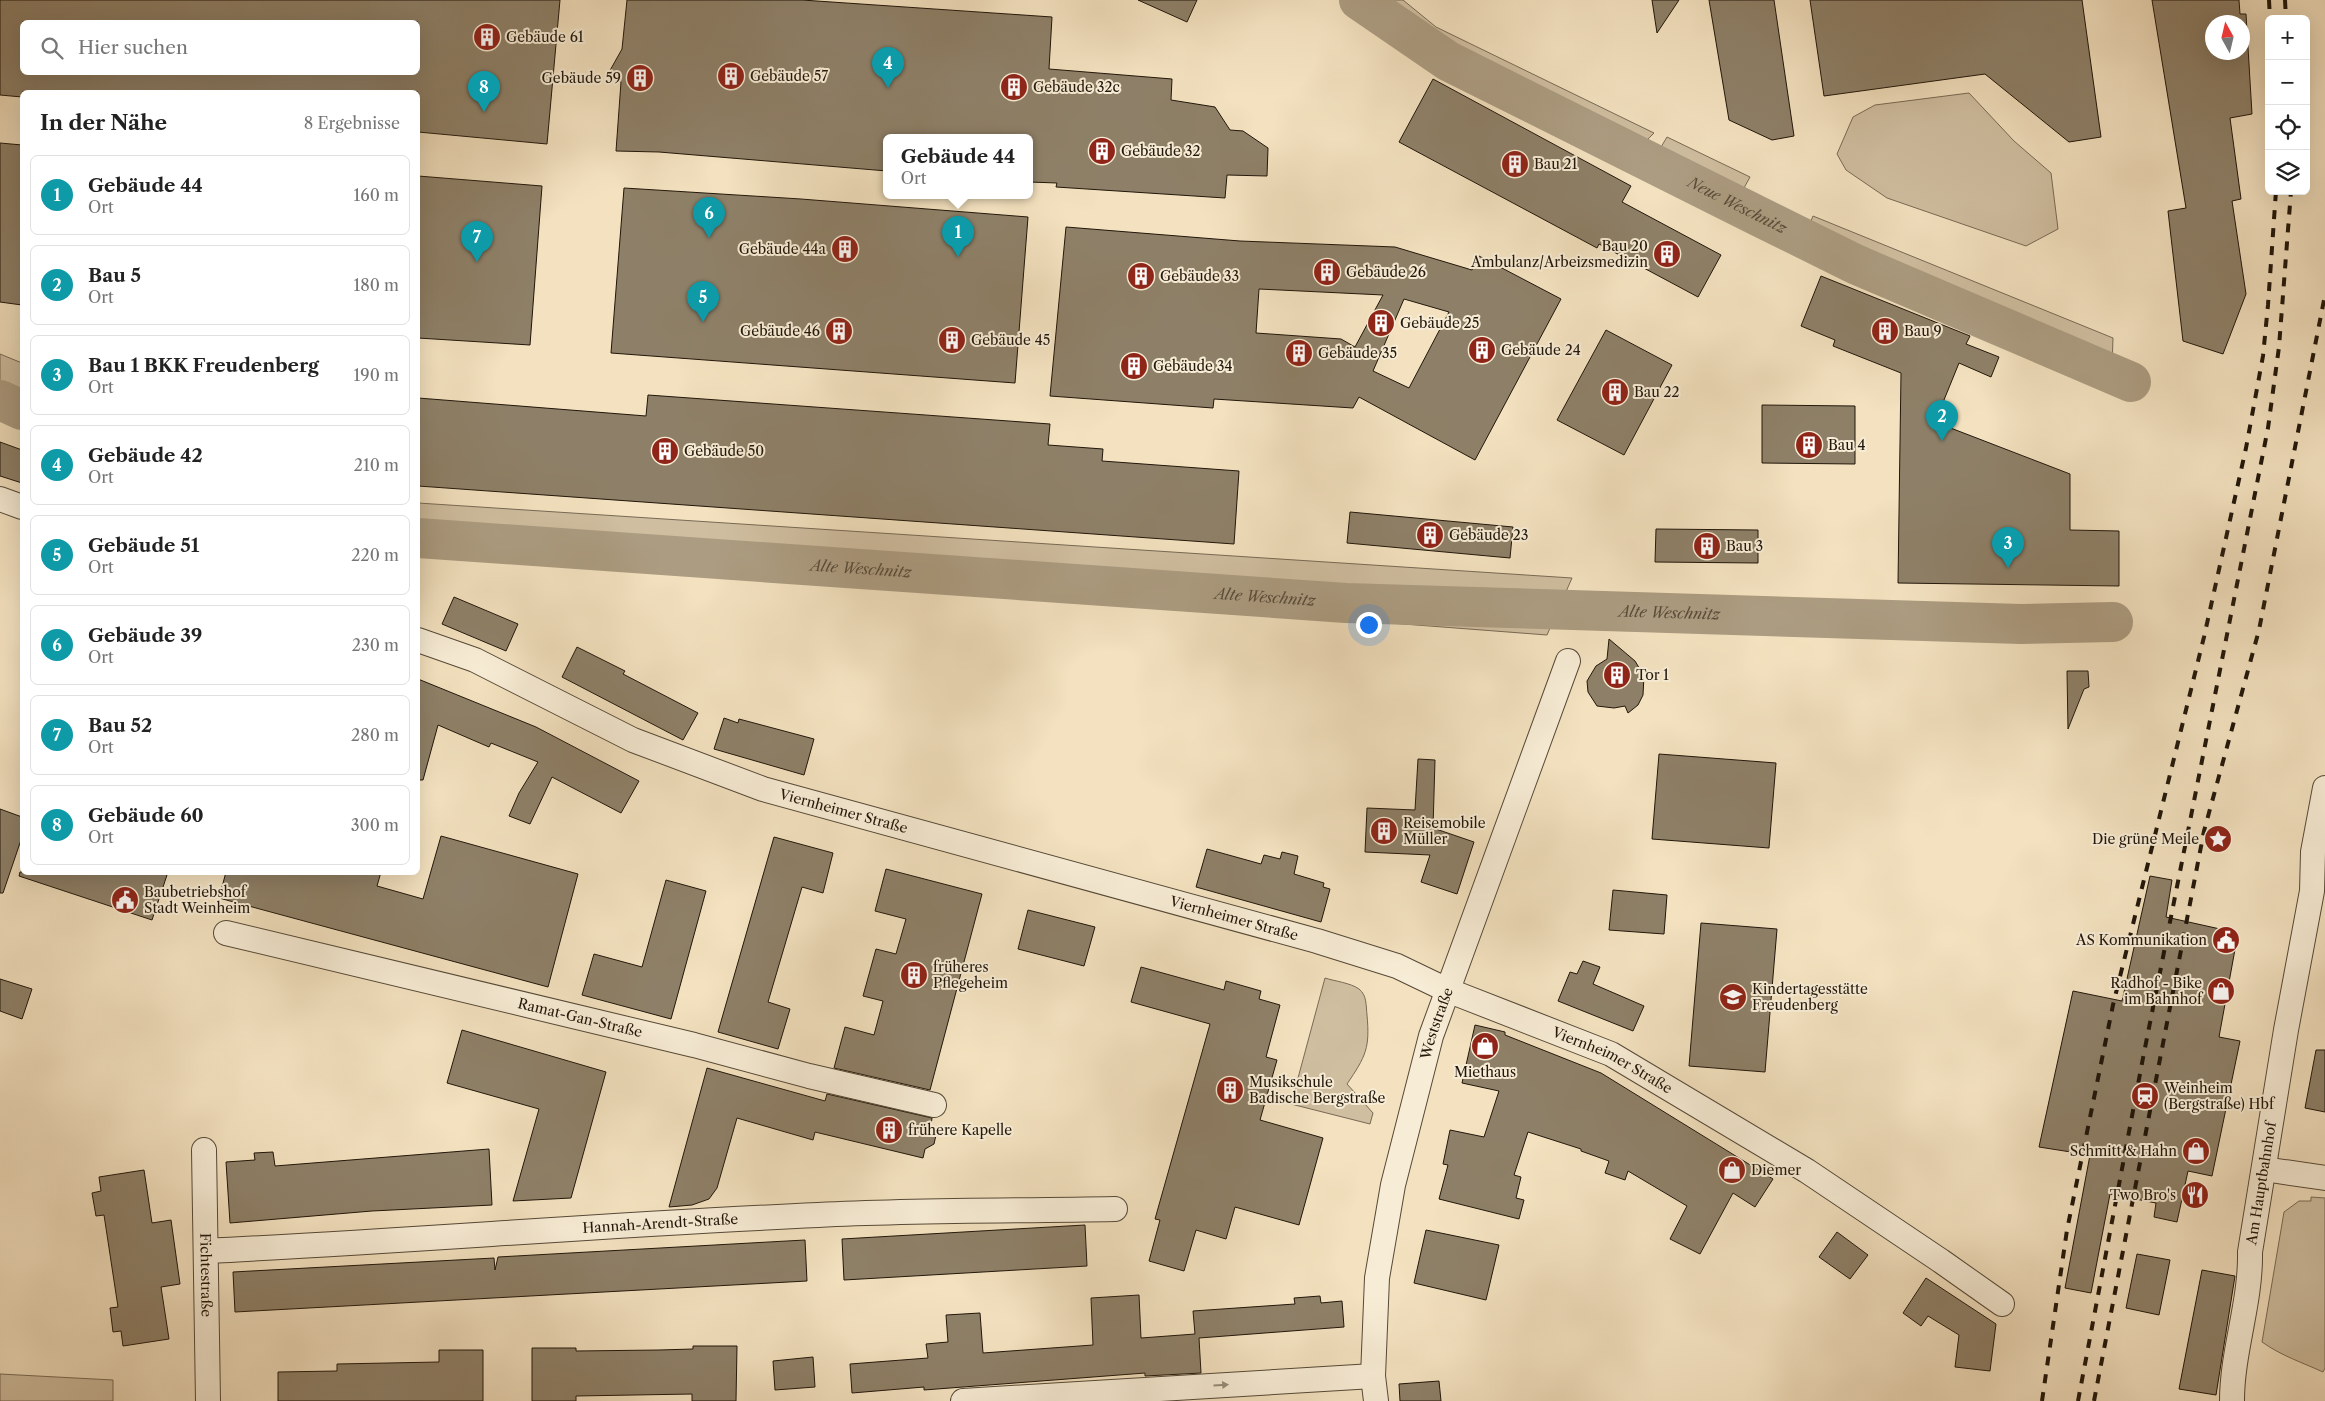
<!DOCTYPE html>
<html lang="de">
<meta charset="utf-8">
<style>
body{margin:0;font-family:"Libre Caslon Text",serif;background:#f6f6f6;color:#222}
.controls{position:absolute;right:15px;top:15px;display:grid;overflow:hidden;border-radius:8px;box-shadow:0 5px 20px #0002}
.controls button{width:45px;height:45px;display:grid;place-items:center;padding:0;border:0;border-bottom:1px solid #e0e0e0;background:#fff;color:#222;font:25px sans-serif}
.compass{position:absolute;left:2205px;top:15px;width:45px;height:45px;border-radius:50%;background:#fff;box-shadow:0 5px 20px #0002;rotate:352deg}
.you{position:absolute;left:1368px;top:624px;width:18px;height:18px;margin:-12px;border:4px solid #fff;border-radius:50%;background:#1a73e8;box-shadow:0 0 0 8px #1a73e833}
.badge{display:grid;place-items:center;width:32px;height:32px;border-radius:50%;background:#8f2418;color:#fff;font-size:16px;font-weight:700}
.pin{position:absolute;translate:-50% -41px;filter:drop-shadow(0 1px 2px #0008)}
.pin::after{content:'';position:absolute;top:26px;width:18px;height:15px;background:inherit;clip-path:polygon(0 0,100% 0,50% 100%)}
.popup{position:absolute;left:883px;top:134px;width:150px;height:65px;box-sizing:border-box;display:grid;place-content:center;border-radius:8px;background:#fff;filter:drop-shadow(0 1px 4px #0005);font-size:16px;white-space:nowrap;color:#767676}
.popup b{font-size:19px;color:#222}
.popup::after{content:'';position:absolute;left:50%;top:100%;margin-left:-10px;border:10px solid transparent;border-top-color:#fff}
.list{margin:0;padding:0;list-style:none}
h2{display:flex;justify-content:space-between;align-items:center;height:65px;margin:0;padding:0 20px;font-size:21px}
h2 small{font-size:16px;font-weight:400;color:#767676}
.list li{display:grid;grid-template-columns:32px 1fr auto;gap:15px;align-items:center;box-sizing:border-box;height:80px;margin:0 10px 10px;padding:0 10px;border:1px solid #e0e0e0;border-radius:8px}
.list b{display:block;font-size:19px;white-space:nowrap}
.list p{margin:0;font-size:16px;white-space:nowrap;color:#767676}
.list em{font-size:16px;font-style:normal;color:#767676}
.icon{flex:none;width:28px;height:28px;fill:none;stroke:currentColor;stroke-width:2;stroke-linecap:round;stroke-linejoin:round}
.map{position:relative;flex:none;width:2325px;height:1401px;overflow:hidden}
.search{position:absolute;background:#fff;box-shadow:0 5px 20px #0002;left:20px;top:20px;width:400px;height:55px;display:flex;align-items:center;gap:12px;box-sizing:border-box;padding:0 18px;border-radius:8px;color:#767676;font-size:19px}
.panel{position:absolute;background:#fff;box-shadow:0 5px 20px #0002;left:20px;top:90px;width:400px;height:785px;border-radius:8px}
.map>svg:first-child{display:block}
</style>
<div class="map">
<svg width="2325" height="1401" viewBox="0 0 2325 1401">
<rect width="100%" height="100%" fill="#f3e1bf"/>
<filter id="stains"><feTurbulence type="fractalNoise" baseFrequency=".004" numOctaves="4"/><feColorMatrix values="0 0 0 0 .2 0 0 0 0 .09 0 0 0 0 .02 0 0 0 .5 -.17"/></filter>
<radialGradient id="worn" r=".72"><stop offset=".6" stop-color="#630" stop-opacity="0"/><stop offset="1" stop-color="#630" stop-opacity=".3"/></radialGradient>
<!-- green -->
<path fill="#cfbea0" stroke="#786a55" d="M1389,0H1403L1436,27L1654,133L1643,144L1434,34Z
M1969,93L2014,141L2051,173L2058,229L2026,246L1887,198L1846,170L1837,154L1853,117L1875,105Z
M1667,137L1750,177L1738,199L1655,157Z
M1813,216L2113,338L2112,368L1806,233Z
M0,354L22,363V421L0,412Z
M418,503L1572,578L1547,635L1364,621L1117,598L910,589L418,547Z
M1325,978C1334,981 1351,983 1359,989C1367,995 1366,1006 1367,1015C1370,1048 1366,1056 1347,1084L1373,1113L1370,1124L1291,1104Z
M2311,1197L2325,1198V1368L2323,1372C2301,1362 2282,1356 2262,1342L2284,1212L2299,1201H2311Z
M0,1374L113,1380V1401H0Z"/>
<g fill="none" stroke-linecap="round" stroke-linejoin="round">
<!-- river -->
<g stroke="#ac9c81" stroke-width="40">
<path id="s1" d="M1359,0L1448,61L1756,215L1855,264L2131,382"/>
<path d="M0,400L22,410"/>
<path id="s2" d="M418,538L1346,603L2021,624L2113,622"/>
</g>
</g>
<!-- building -->
<path fill="#8e8068" stroke="#21160a" fill-rule="evenodd" d="M0,0H560L547,144L418,132V92H22V97L0,95ZM22,22H418V72H22Z
M627,0H802L1052,17L1049,69L1172,79L1171,100L1215,107L1230,130L1243,131L1268,148L1267,176L1227,175L1225,198L1056,187L1057,183L1029,182V138H887V171L659,152L616,151L621,82L608,74L622,49Z
M1138,0H1197L1187,22Z
M1652,0H1679L1657,33Z
M1709,0H1774L1794,136L1772,140L1729,120Z
M1810,0H2082L2101,137L2069,142L1985,74L1824,96Z
M2152,0H2239L2240,14H2246L2252,114L2230,118L2241,199L2232,201L2246,294L2223,354L2183,341L2168,211L2186,208ZM2212,22H2242V52H2212Z
M1433,79L1631,186L1622,202L1721,255L1698,297L1599,244L1597,248L1399,142Z
M0,143L22,145V305L0,302Z
M418,176L542,186L530,345L418,338Z
M624,188L801,199L1028,217L1015,383L611,353Z
M1066,227L1240,241L1395,247L1472,270L1479,256L1561,299L1475,460L1359,397L1353,408L1214,399L1213,408L1050,396ZM1259,289L1383,295L1355,347L1341,339L1256,333ZM1404,299L1449,312L1409,388L1373,371Z
M1821,276L1970,336L1966,344L1999,357L1991,377L1959,363L1935,422L2070,474V530L2119,531V586L1898,583L1901,373L1833,346L1835,340L1801,326Z
M1606,330L1672,365L1624,455L1557,420Z
M648,395L1050,424L1048,445L1103,449L1102,461L1239,471L1234,544L418,486V398L646,416Z
M1762,405L1855,406V464L1762,463Z
M0,442L22,450V483L0,476Z
M1350,512L1513,527L1510,558L1347,543Z
M1656,529L1758,530V563L1655,562Z
M454,597L518,624L506,651L442,624Z
M1609,639L1635,661L1644,676L1643,695L1638,705L1628,713L1625,706L1614,708L1597,706L1588,692L1587,681L1596,666L1607,659Z
M577,647L625,671L623,674L698,713L683,740L562,677Z
M2067,671H2088L2089,687L2084,689L2068,729Z
M418,679L536,727L639,781L621,813L552,777L530,824L509,816L519,793L538,762L491,743L489,747L438,725L423,780H418Z
M724,718L738,723L739,719L814,739L804,775L714,749Z
M1659,754L1776,763L1769,848L1652,839Z
M1418,759L1435,760L1433,828L1474,842L1457,894L1421,882L1430,855L1365,852L1367,808L1415,810Z
M0,809L22,817V837L3,893H0Z
M441,836L578,874L548,987L219,898L226,872H381L377,886L423,899Z
M774,837L833,853L823,893L802,887L768,1002L790,1009L778,1049L718,1032Z
M1207,849L1261,864L1264,855L1280,859L1282,852L1298,856L1294,874L1324,883L1323,887L1330,889L1321,922L1196,887Z
M886,869L982,894L930,1090L834,1068L845,1027L874,1035L883,1001L863,996L876,949L896,954L906,919L875,911Z
M20,872H168L152,920L19,876Z
M2150,876L2172,880L2166,917L2238,933L2219,1037L2240,1041L2212,1176L2188,1171L2177,1222L2154,1217L2156,1203L2110,1194L2091,1293L2065,1288L2090,1155L2039,1147L2073,991L2122,1001Z
M666,880L706,891L671,1019L582,995L594,954L642,967Z
M1613,890L1667,895L1664,934L1609,930Z
M1028,910L1095,927L1084,966L1018,949Z
M1701,923L1777,929L1765,1072L1689,1066Z
M1583,961L1600,967L1593,984L1644,1006L1633,1031L1558,1001L1570,972L1577,974Z
M1141,967L1224,990L1226,981L1261,991L1259,999L1280,1005L1266,1057L1277,1060L1260,1120L1323,1138L1299,1225L1235,1207L1226,1239L1196,1230L1184,1271L1149,1261L1160,1220L1155,1219L1210,1024L1131,1002Z
M0,979L32,989L22,1019L0,1011Z
M1475,1025L1505,1032V1035L1601,1073L1773,1179L1755,1207L1733,1193L1700,1254L1670,1239L1687,1206L1628,1171L1625,1180L1605,1173L1609,1161L1581,1151V1149L1528,1132L1514,1175L1521,1177L1516,1198L1524,1200L1519,1219L1439,1199L1448,1165L1443,1164L1450,1130L1484,1137L1499,1091L1462,1083Z
M462,1030L606,1072L571,1198L513,1201L539,1109L447,1083Z
M2316,1050H2325V1112L2305,1108Z
M707,1068L825,1101L827,1094L932,1118L931,1125L936,1135L934,1144L925,1149L923,1158L815,1132L813,1140L737,1118L717,1188L709,1199L692,1205L669,1207Z
M489,1149L492,1205L372,1211L230,1223L226,1162L255,1160L254,1153L273,1152L275,1166Z
M144,1170L152,1223L171,1220L180,1284L161,1287L169,1339L123,1346L121,1331L113,1332L110,1308L118,1307L104,1215L96,1216L92,1193L101,1191L99,1177Z
M1085,1225L1087,1266L844,1280L842,1239Z
M1426,1230L1499,1245L1486,1300L1414,1283Z
M1837,1232L1868,1255L1850,1279L1819,1257Z
M805,1240L807,1281L235,1312L233,1272L494,1258L495,1270L498,1257Z
M2137,1254L2170,1260L2159,1315L2126,1308Z
M2202,1270L2235,1276L2216,1395L2179,1389Z
M1926,1278L1996,1324L1990,1371L1955,1367L1959,1335L1928,1316L1921,1326L1903,1313Z
M1139,1295L1141,1338L1195,1334L1193,1311L1295,1304L1294,1298L1320,1296L1321,1303L1342,1301L1344,1327L1199,1338L1201,1373L1145,1376V1373L924,1390V1387L852,1393L850,1364L928,1358L926,1344L948,1342L946,1315L980,1313L983,1353L1093,1345L1091,1298Z
M693,1346H737L736,1401H692V1394L576,1396V1401H532V1348H576V1351L659,1350L693,1349Z
M439,1350H483V1401H278V1372L337,1371V1364L439,1362Z
M813,1357L815,1387L775,1390L773,1361Z
M1439,1381L1441,1401H1400L1399,1384Z"/>
<g fill="none" stroke-linecap="round" stroke-linejoin="round">
<!-- minor casing -->
<g stroke="#564937" stroke-width="26">
<g id="minor">
<path d="M0,499L22,507"/>
<path id="s3" d="M418,640L475,660L633,740L763,789L1317,941L1397,966L1447,990L1611,1054L1807,1171L1941,1261L2002,1304"/>
<path id="s4" d="M226,933L694,1045L809,1076L934,1105"/>
<path id="s5" d="M204,1150L208,1401"/>
<path d="M2264,1169L2325,1178"/>
<path id="s6" d="M206,1251C410,1241 614,1224 818,1215C917,1210 1016,1211 1115,1209"/>
<path d="M963,1401L1373,1376"/>
<path id="s7" d="M1376,1401L1373,1376L1377,1278L1393,1185L1431,1036L1568,661"/>
<path id="s8" d="M2232,1401C2232,1351 2251,1303 2250,1252L2286,1030L2312,891L2313,852L2325,788"/>
</g>
</g>
<!-- minor -->
<use href="#minor" stroke="#f7ecd5" stroke-width="24"/>
<!-- rail -->
<path stroke="#21160a" stroke-width="4" stroke-dasharray="9 9" stroke-linecap="butt" d="M2269,0L2270,19
M2285,0L2286,19
M2042,1401L2067,1230L2113,1005L2204,637L2246,448L2263,356L2268,305L2276,191
M2078,1401L2143,1058L2268,428L2279,347L2291,191
M2094,1401L2204,831L2259,630L2325,295"/>
</g>
<!-- one-way arrows -->
<defs><path id="oneway-solid" d="M-6-.8H1V-3.2L6.5 0L1 3.2V.8H-6Z" transform="scale(1.25)"/></defs>
<use fill="#978c7a" href="#oneway-solid" transform="translate(1221 1385) rotate(-4)"/>
<!-- icons -->
<defs>
<g id="building-disc" transform="scale(1.4375)"><circle r="9.5" fill="#8f2418" stroke="#f7ecd5"/><path d="M-4-6H4V6H1V3H-1V6H-4ZM-2.5-4.3h1.7v1.8h-1.7ZM.8-4.3h1.7v1.8H.8ZM-2.5-1h1.7V.8h-1.7ZM.8-1h1.7V.8H.8Z" fill="#fff"/></g>
<g id="sight-disc" transform="scale(1.4375)"><circle r="9.5" fill="#8f2418" stroke="#f7ecd5"/><path d="M0-6L1.8-2.2L6-1.7L2.9 1.2L3.7 5.4L0 3.3L-3.7 5.4L-2.9 1.2L-6-1.7L-1.8-2.2Z" fill="#fff"/></g>
<g id="civic-disc" transform="scale(1.4375)"><circle r="9.5" fill="#8f2418" stroke="#f7ecd5"/><path d="M-.6-6.5H3V-4.5H.6V-3L4-1V1h2V6H-6V1h2V-1L-.6-3ZM-1.2 2.5V6h2.4V2.5Z" fill="#fff"/></g>
<g id="shop-disc" transform="scale(1.4375)"><circle r="9.5" fill="#8f2418" stroke="#f7ecd5"/><path d="M-5-2.5h2.3a2.7 3.5 0 0 1 5.4 0H5L5.5 6h-11ZM-1.5-2.5h3a1.5 2.3 0 0 0-3 0Z" fill="#fff"/></g>
<g id="school-disc" transform="scale(1.4375)"><circle r="9.5" fill="#8f2418" stroke="#f7ecd5"/><path d="M0-5L7-2L0 1L-7-2ZM-4 1L0 2.5L4 1V4Q0 6-4 4Z" fill="#fff"/></g>
<g id="station-disc" transform="scale(1.4375)"><circle r="9.5" fill="#8f2418" stroke="#f7ecd5"/><path d="M-3-6H3Q5-6 5-4V2Q5 4 3 4L4.5 6H3L1.5 4h-3L-3 6H-4.5L-3 4Q-5 4-5 2V-4Q-5-6-3-6ZM-3.5-4v3h7v-3ZM-3.5 1v1.5H-2V1ZM2 1v1.5H3.5V1Z" fill="#fff"/></g>
<g id="restaurant-disc" transform="scale(1.4375)"><circle r="9.5" fill="#8f2418" stroke="#f7ecd5"/><path d="M-5-6h1v4h1v-4h1v4h1v-4h1v5L-1.5 .5V6h-2V.5L-5-1ZM5-6V6H3V1.5H1.5Q1.5-4 5-6Z" fill="#fff"/></g>
</defs>
<g fill-rule="evenodd">
<use href="#building-disc" x="487" y="37"/>
<use href="#building-disc" x="731" y="76"/>
<use href="#building-disc" x="640" y="78"/>
<use href="#building-disc" x="1014" y="87"/>
<use href="#building-disc" x="1102" y="151"/>
<use href="#building-disc" x="1515" y="164"/>
<use href="#building-disc" x="845" y="249"/>
<use href="#building-disc" x="1667" y="254"/>
<use href="#building-disc" x="1327" y="272"/>
<use href="#building-disc" x="1141" y="276"/>
<use href="#building-disc" x="1381" y="323"/>
<use href="#building-disc" x="839" y="331"/>
<use href="#building-disc" x="1885" y="331"/>
<use href="#building-disc" x="952" y="340"/>
<use href="#building-disc" x="1482" y="350"/>
<use href="#building-disc" x="1299" y="353"/>
<use href="#building-disc" x="1134" y="366"/>
<use href="#building-disc" x="1615" y="392"/>
<use href="#building-disc" x="1809" y="445"/>
<use href="#building-disc" x="665" y="451"/>
<use href="#building-disc" x="1430" y="535"/>
<use href="#building-disc" x="1707" y="546"/>
<use href="#building-disc" x="1617" y="675"/>
<use href="#building-disc" x="1384" y="831"/>
<use href="#sight-disc" x="2218" y="839"/>
<use href="#civic-disc" x="125" y="900"/>
<use href="#civic-disc" x="2226" y="940"/>
<use href="#building-disc" x="914" y="975"/>
<use href="#shop-disc" x="2221" y="991"/>
<use href="#school-disc" x="1733" y="997"/>
<use href="#shop-disc" x="1485" y="1046"/>
<use href="#building-disc" x="1230" y="1090"/>
<use href="#station-disc" x="2145" y="1096"/>
<use href="#building-disc" x="889" y="1130"/>
<use href="#shop-disc" x="2196" y="1151"/>
<use href="#shop-disc" x="1732" y="1170"/>
<use href="#restaurant-disc" x="2195" y="1195"/>
</g>
<g text-anchor="middle" stroke-width="4" stroke-linejoin="round" paint-order="stroke">
<!-- poi labels -->
<g font-size="14" fill="#21160a" stroke="#f7ecd5" text-anchor="start">
<text x="506" y="42">Gebäude 61</text>
<text x="750" y="81">Gebäude 57</text>
<text x="621" y="83" text-anchor="end">Gebäude 59</text>
<text x="1033" y="92">Gebäude 32c</text>
<text x="1121" y="156">Gebäude 32</text>
<text x="1534" y="169">Bau 21</text>
<text x="1648" y="251" text-anchor="end">Bau 20<tspan x="1648" dy="16">Ambulanz/Arbeizsmedizin</tspan></text>
<text x="826" y="254" text-anchor="end">Gebäude 44a</text>
<text x="1346" y="277">Gebäude 26</text>
<text x="1160" y="281">Gebäude 33</text>
<text x="1400" y="328">Gebäude 25</text>
<text x="820" y="336" text-anchor="end">Gebäude 46</text>
<text x="1904" y="336">Bau 9</text>
<text x="971" y="345">Gebäude 45</text>
<text x="1501" y="355">Gebäude 24</text>
<text x="1318" y="358">Gebäude 35</text>
<text x="1153" y="371">Gebäude 34</text>
<text x="1634" y="397">Bau 22</text>
<text x="1828" y="450">Bau 4</text>
<text x="684" y="456">Gebäude 50</text>
<text x="1449" y="540">Gebäude 23</text>
<text x="1726" y="551">Bau 3</text>
<text x="1636" y="680">Tor 1</text>
<text x="1403" y="828">Reisemobile<tspan x="1403" dy="16">Müller</tspan></text>
<text x="2199" y="844" text-anchor="end">Die grüne Meile</text>
<text x="144" y="897">Baubetriebshof<tspan x="144" dy="16">Stadt Weinheim</tspan></text>
<text x="2207" y="945" text-anchor="end">AS Kommunikation</text>
<text x="933" y="972">früheres<tspan x="933" dy="16">Pflegeheim</tspan></text>
<text x="2202" y="988" text-anchor="end">Radhof - Bike<tspan x="2202" dy="16">im Bahnhof</tspan></text>
<text x="1752" y="994">Kindertagesstätte<tspan x="1752" dy="16">Freudenberg</tspan></text>
<text x="1485" y="1077" text-anchor="middle">Miethaus</text>
<text x="1249" y="1087">Musikschule<tspan x="1249" dy="16">Badische Bergstraße</tspan></text>
<text x="2164" y="1093">Weinheim<tspan x="2164" dy="16">(Bergstraße) Hbf</tspan></text>
<text x="908" y="1135">frühere Kapelle</text>
<text x="2177" y="1156" text-anchor="end">Schmitt &amp; Hahn</text>
<text x="1751" y="1175">Diemer</text>
<text x="2176" y="1200" text-anchor="end">Two Bro's</text>
</g>
<!-- street labels -->
<g font-size="14" fill="#21160a" stroke="#f7ecd5">
<text dy="5" stroke="none"><textPath href="#s3" startOffset="460">Viernheimer Straße</textPath></text>
<text dy="5" stroke="none"><textPath href="#s3" startOffset="865">Viernheimer Straße</textPath></text>
<text dy="5" stroke="none"><textPath href="#s4" startOffset="364">Ramat-Gan-Straße</textPath></text>
<text dy="5" stroke="none"><textPath href="#s7" startOffset="385">Weststraße</textPath></text>
<text dy="5" stroke="none"><textPath href="#s3" startOffset="1270">Viernheimer Straße</textPath></text>
<text dy="5" stroke="none"><textPath href="#s8" startOffset="220">Am Hauptbahnhof</textPath></text>
<text dy="5" stroke="none"><textPath href="#s6" startOffset="455">Hannah-Arendt-Straße</textPath></text>
<text dy="5" stroke="none"><textPath href="#s5" startOffset="125">Fichtestraße</textPath></text>
</g>
<!-- water labels -->
<g font-size="15" font-style="italic" fill="#594c3a" stroke="#f7ecd5">
<text dy="5" stroke="none"><textPath href="#s1" startOffset="431">Neue Weschnitz</textPath></text>
<text dy="5" stroke="none"><textPath href="#s2" startOffset="444">Alte Weschnitz</textPath></text>
<text dy="5" stroke="none"><textPath href="#s2" startOffset="849">Alte Weschnitz</textPath></text>
<text dy="5" stroke="none"><textPath href="#s2" startOffset="1254">Alte Weschnitz</textPath></text>
</g>
</g>
<rect width="100%" height="100%" filter="url(#stains)"/>
<rect width="100%" height="100%" fill="url(#worn)"/>
</svg>
<div class="controls">
<button>+</button>
<button>−</button>
<button><svg class="icon" aria-label="locate" viewBox="0 0 24 24"><circle cx="12" cy="12" r="6"/><path d="M12 2v4M12 18v4M2 12h4M18 12h4"/></svg></button>
<button><svg class="icon" aria-label="layers" viewBox="0 0 24 24"><path d="M12 4l9 5-9 5-9-5zM3 14l9 5 9-5"/></svg></button>
</div>
<svg class="compass" viewBox="-18 -18 36 36"><path d="M0-13l5 13h-10z" fill="#e53935"/><path d="M0 13l5-13h-10z" fill="#767676"/></svg>
<div class="you"></div>
<div class="pin badge" style="left:958px;top:257px;background:#0f9aa8">1</div>
<div class="popup"><b>Gebäude 44</b>Ort</div>
<div class="pin badge" style="left:1942px;top:441px;background:#0f9aa8">2</div>
<div class="pin badge" style="left:2008px;top:568px;background:#0f9aa8">3</div>
<div class="pin badge" style="left:888px;top:88px;background:#0f9aa8">4</div>
<div class="pin badge" style="left:703px;top:322px;background:#0f9aa8">5</div>
<div class="pin badge" style="left:709px;top:238px;background:#0f9aa8">6</div>
<div class="pin badge" style="left:477px;top:262px;background:#0f9aa8">7</div>
<div class="pin badge" style="left:484px;top:112px;background:#0f9aa8">8</div>
<div class="search"><svg class="icon" aria-label="search" viewBox="0 0 24 24"><circle cx="10" cy="10" r="6"/><path d="M15 15l6 6"/></svg>Hier suchen</div>
<section class="panel">
<h2>In der Nähe<small>8 Ergebnisse</small></h2>
<ul class="list">
<li><span class="badge" style="background:#0f9aa8">1</span><div><b>Gebäude 44</b><p>Ort</p></div><em>160 m</em></li>
<li><span class="badge" style="background:#0f9aa8">2</span><div><b>Bau 5</b><p>Ort</p></div><em>180 m</em></li>
<li><span class="badge" style="background:#0f9aa8">3</span><div><b>Bau 1 BKK Freudenberg</b><p>Ort</p></div><em>190 m</em></li>
<li><span class="badge" style="background:#0f9aa8">4</span><div><b>Gebäude 42</b><p>Ort</p></div><em>210 m</em></li>
<li><span class="badge" style="background:#0f9aa8">5</span><div><b>Gebäude 51</b><p>Ort</p></div><em>220 m</em></li>
<li><span class="badge" style="background:#0f9aa8">6</span><div><b>Gebäude 39</b><p>Ort</p></div><em>230 m</em></li>
<li><span class="badge" style="background:#0f9aa8">7</span><div><b>Bau 52</b><p>Ort</p></div><em>280 m</em></li>
<li><span class="badge" style="background:#0f9aa8">8</span><div><b>Gebäude 60</b><p>Ort</p></div><em>300 m</em></li>
</ul>
</section>
</div>
